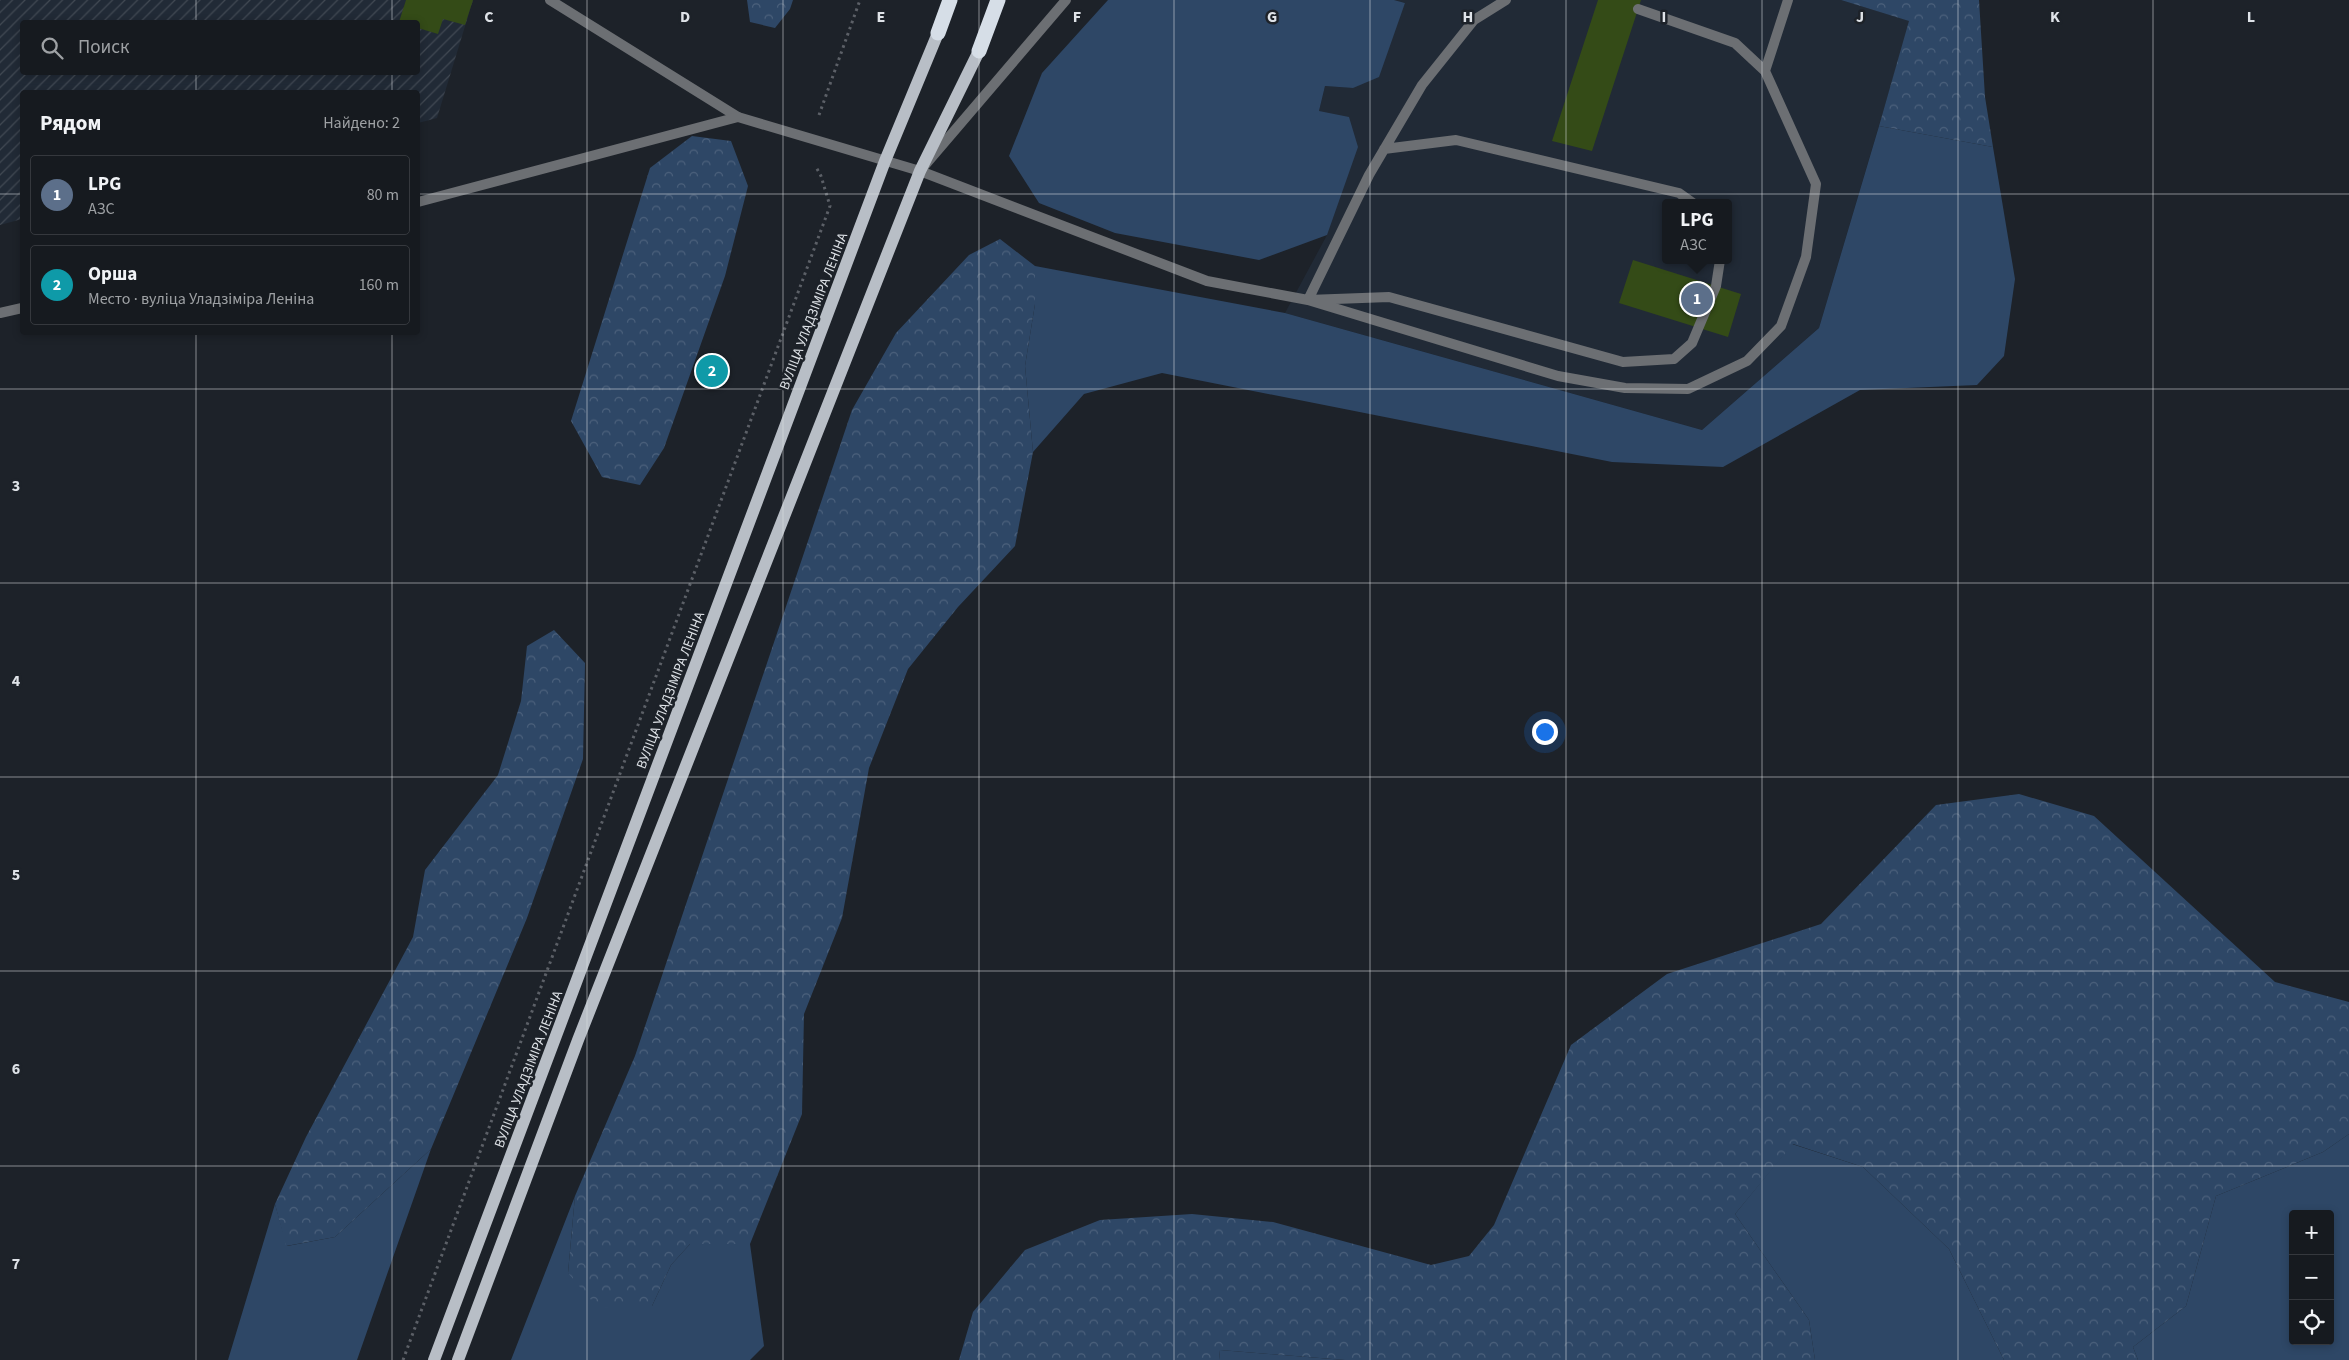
<!DOCTYPE html>
<html lang="ru">
<meta charset="utf-8">
<style>
body{margin:0;font-family:"Source Sans 3",sans-serif;background:#23272c;color:#f1f3f6}
.controls{position:absolute;right:15px;bottom:15px;display:grid;overflow:hidden;border-radius:5px;box-shadow:0 2px 8px #0003}
.controls button{width:45px;height:45px;display:grid;place-items:center;padding:0;border:0;border-bottom:1px solid #35383d;background:#161a1f;color:#f1f3f6;font:25px sans-serif}
.you{position:absolute;left:1544px;top:731px;width:18px;height:18px;margin:-12px;border:4px solid #fff;border-radius:50%;background:#1a73e8;box-shadow:0 0 0 8px #1a73e833}
.badge{display:grid;place-items:center;width:32px;height:32px;border-radius:50%;background:#0b8043;color:#fff;font-size:16px;font-weight:700}
.pin{position:absolute;translate:-50% -50%;border:2px solid #fff;box-shadow:0 1px 5px #0006}
.popup{position:absolute;left:1662px;top:199px;width:70px;height:65px;box-sizing:border-box;display:grid;place-content:center;border-radius:5px;background:#161a1f;filter:drop-shadow(0 1px 4px #0005);font-size:16px;white-space:nowrap;color:#9ea1a4}
.popup b{font-size:19px;color:#f1f3f6}
.popup::after{content:'';position:absolute;left:50%;top:100%;margin-left:-10px;border:10px solid transparent;border-top-color:#161a1f}
.list{margin:0;padding:0;list-style:none}
h2{display:flex;justify-content:space-between;align-items:center;height:65px;margin:0;padding:0 20px;font-size:21px}
h2 small{font-size:16px;font-weight:400;color:#9ea1a4}
.list li{display:grid;grid-template-columns:32px 1fr auto;gap:15px;align-items:center;box-sizing:border-box;height:80px;margin:0 10px 10px;padding:0 10px;border:1px solid #35383d;border-radius:5px}
.list b{display:block;font-size:19px;white-space:nowrap}
.list p{margin:0;font-size:16px;white-space:nowrap;color:#9ea1a4}
.list em{font-size:16px;font-style:normal;color:#9ea1a4}
.icon{flex:none;width:28px;height:28px;fill:none;stroke:currentColor;stroke-width:2;stroke-linecap:round;stroke-linejoin:round}
.map{position:relative;flex:none;width:2349px;height:1360px;overflow:hidden}
.search{position:absolute;background:#161a1f;box-shadow:0 2px 8px #0003;left:20px;top:20px;width:400px;height:55px;display:flex;align-items:center;gap:12px;box-sizing:border-box;padding:0 18px;border-radius:5px;color:#9ea1a4;font-size:19px}
.panel{position:absolute;background:#161a1f;box-shadow:0 2px 8px #0003;left:20px;top:90px;width:400px;height:245px;border-radius:5px}
.map>svg:first-child{display:block}
</style>
<div class="map">
<svg width="2349" height="1360" viewBox="0 0 2349 1360">
<defs>
<pattern id="industrial-furrows" width="10" height="10" patternUnits="userSpaceOnUse" patternTransform="scale(1.25)"><rect width="10" height="10" fill="#212a36"/><path d="M-1 1l2-2M0 10L10 0M9 11l2-2" fill="none" stroke="#414953"/></pattern>
<pattern id="forest-crowns" width="20" height="18" patternUnits="userSpaceOnUse" patternTransform="scale(1.25)"><rect width="20" height="18" fill="#2e4766"/><path d="M2 6a3 3 0 1 1 6 0M12 15a3 3 0 1 1 6 0" fill="none" stroke="#4c617c"/></pattern>
</defs>
<rect width="100%" height="100%" fill="#1d2229"/>
<!-- built -->
<path fill="#212a36" fill-rule="evenodd" d="M1394,0H1841L1910,21L1819,328L1702,430L1285,313L1327,235L1319,111L1325,86L1353,88L1405,3ZM1666,203H1728V260H1666Z"/>
<!-- industrial -->
<path fill="url(#industrial-furrows)" fill-rule="evenodd" d="M0,0H473L437,118L418,123V92H22V219L0,225ZM22,22H418V72H22Z"/>
<!-- grass -->
<path fill="#2e4766" fill-rule="evenodd" d="M1108,0H1394L1405,3L1379,77L1353,88L1325,86L1319,111L1349,117L1358,147L1327,235L1259,260L1115,233L1039,203L1009,156L1042,73Z
M1879,126L1993,147L2015,279L2004,356L1977,385L1860,390L1723,467L1612,462L1162,373L1084,394L1033,452L1025,366L1035,304V266L1285,313L1702,430L1819,328Z
M2349,1134V1360H2138L2133,1347L2186,1306L2216,1196L2323,1152ZM2293,1214H2330V1341H2293Z
M1792,1144L1863,1167L1949,1249L2004,1360H1815L1809,1320L1735,1214Z
M431,1149L357,1360H228L275,1204L287,1246L335,1237Z
M575,1196L568,1273L652,1306L671,1265L690,1244H750L764,1346L750,1360H511Z
M1220,1350L1345,1360H1219Z"/>
<!-- forest -->
<path fill="url(#forest-crowns)" d="M747,0H793L790,9L775,28L750,22Z
M1841,0H1979L1985,97L1993,147L1879,126L1909,21Z
M692,136L731,141L748,186L725,276L664,448L640,485L602,477L571,421L650,168Z
M1000,239L1035,266V304L1025,366L1033,452L1015,546L958,607L908,669L869,768L842,918L804,1014L802,1114L750,1244H690L671,1265L652,1306L598,1308L568,1273L575,1196L635,1056L852,410L896,333L969,255Z
M554,630L585,663L583,759L527,918L431,1149L335,1237L286,1246L275,1204L306,1137L413,937L425,870L498,775L521,701L527,646Z
M2019,794L2094,816L2275,982L2349,1002V1134L2323,1152L2216,1196L2186,1306L2133,1347L2138,1360H2004L1949,1249L1863,1167L1793,1144L1735,1214L1809,1320L1815,1360H1345L1220,1350L1219,1360H959L973,1312L1025,1250L1100,1220L1192,1214L1273,1222L1431,1265L1469,1256L1494,1225L1571,1045L1667,974L1821,924L1936,805Z"/>
<!-- building -->
<path fill="#344b17" d="M406,0H473L465,25L443,19L438,34L418,28V22H399Z
M1598,0H1641L1592,151L1552,141Z
M1633,260L1741,294L1728,337L1619,303Z"/>
<g fill="none" stroke-linecap="round" stroke-linejoin="round">
<!-- path -->
<path stroke="#5c6067" stroke-width="3" stroke-dasharray="2.5 4" stroke-linecap="butt" d="M819,115L860,0
M403,1360L830,206L821,176L816,167"/>
<!-- lane -->
<path stroke="#6c6f73" stroke-width="10" d="M550,0L738,117
M1066,0L920,171L1207,281L1308,300L1389,297L1623,362L1674,359L1692,343L1716,286L1720,260
M1506,0L1474,20L1422,85L1369,175L1308,300L1558,376L1625,388L1688,389L1747,361L1781,326L1806,257L1816,184L1765,71L1735,43L1638,9
M1765,71L1788,0
M1384,149L1456,140L1679,193L1693,203"/>
<!-- street -->
<path stroke="#6c6f73" stroke-width="10" d="M418,202L738,117L920,171
M0,313L22,308"/>
<!-- primary -->
<path stroke="#b8bec6" stroke-width="12" d="M434,1360L885,161L938,33
M458,1360L578,1040L920,171L979,51"/>
<!-- highway -->
<path stroke="#d6dee7" stroke-width="15" d="M938,33L950,0
M979,51L998,0"/>
</g>
<!-- grid -->
<path fill="none" stroke="#dfe3e8" stroke-width="1" stroke-opacity="0.55" d="M196,0V22M392,0V22M587,0V1360M783,0V1360M979,0V1360M1174,0V1360M1370,0V1360M1566,0V1360M1762,0V1360M1958,0V1360M2153,0V1360M196,72V92M392,72V92M0,194H22M418,194H2349M196,332V1360M392,332V1360M0,389H2349M0,583H2349M0,777H2349M0,971H2349M0,1166H2349"/>
<g text-anchor="middle" stroke-width="5" stroke-linejoin="round" paint-order="stroke">
<!-- street labels -->
<g font-size="14" fill="#dfe3e8" stroke="#1d2229">
<text transform="translate(813 311) rotate(-69)" y="5">ВУЛІЦА УЛАДЗІМІРА ЛЕНІНА</text>
<text transform="translate(670 690) rotate(-69)" y="5">ВУЛІЦА УЛАДЗІМІРА ЛЕНІНА</text>
<text transform="translate(528 1069) rotate(-69)" y="5">ВУЛІЦА УЛАДЗІМІРА ЛЕНІНА</text>
</g>
</g>
<g font-size="16" text-anchor="middle" font-weight="bold" fill="#dfe3e8" stroke="#1d2229" stroke-width="5" stroke-linejoin="round" paint-order="stroke">
<text x="489" y="22">C</text>
<text x="685" y="22">D</text>
<text x="881" y="22">E</text>
<text x="1077" y="22">F</text>
<text x="1272" y="22">G</text>
<text x="1468" y="22">H</text>
<text x="1664" y="22">I</text>
<text x="1860" y="22">J</text>
<text x="2055" y="22">K</text>
<text x="2251" y="22">L</text>
<text x="16" y="491">3</text>
<text x="16" y="686">4</text>
<text x="16" y="880">5</text>
<text x="16" y="1074">6</text>
<text x="16" y="1269">7</text>
</g>
</svg>
<div class="controls">
<button>+</button>
<button>−</button>
<button><svg class="icon" aria-label="locate" viewBox="0 0 24 24"><circle cx="12" cy="12" r="6"/><path d="M12 2v4M12 18v4M2 12h4M18 12h4"/></svg></button>
</div>
<div class="you"></div>
<div class="pin badge" style="left:1697px;top:299px;background:#5c6f8a">1</div>
<div class="popup"><b>LPG</b>АЗС</div>
<div class="pin badge" style="left:712px;top:371px;background:#0f9aa8">2</div>
<div class="search"><svg class="icon" aria-label="search" viewBox="0 0 24 24"><circle cx="10" cy="10" r="6"/><path d="M15 15l6 6"/></svg>Поиск</div>
<section class="panel">
<h2>Рядом<small>Найдено: 2</small></h2>
<ul class="list">
<li><span class="badge" style="background:#5c6f8a">1</span><div><b>LPG</b><p>АЗС</p></div><em>80 m</em></li>
<li><span class="badge" style="background:#0f9aa8">2</span><div><b>Орша</b><p>Место · вуліца Уладзіміра Леніна</p></div><em>160 m</em></li>
</ul>
</section>
</div>
